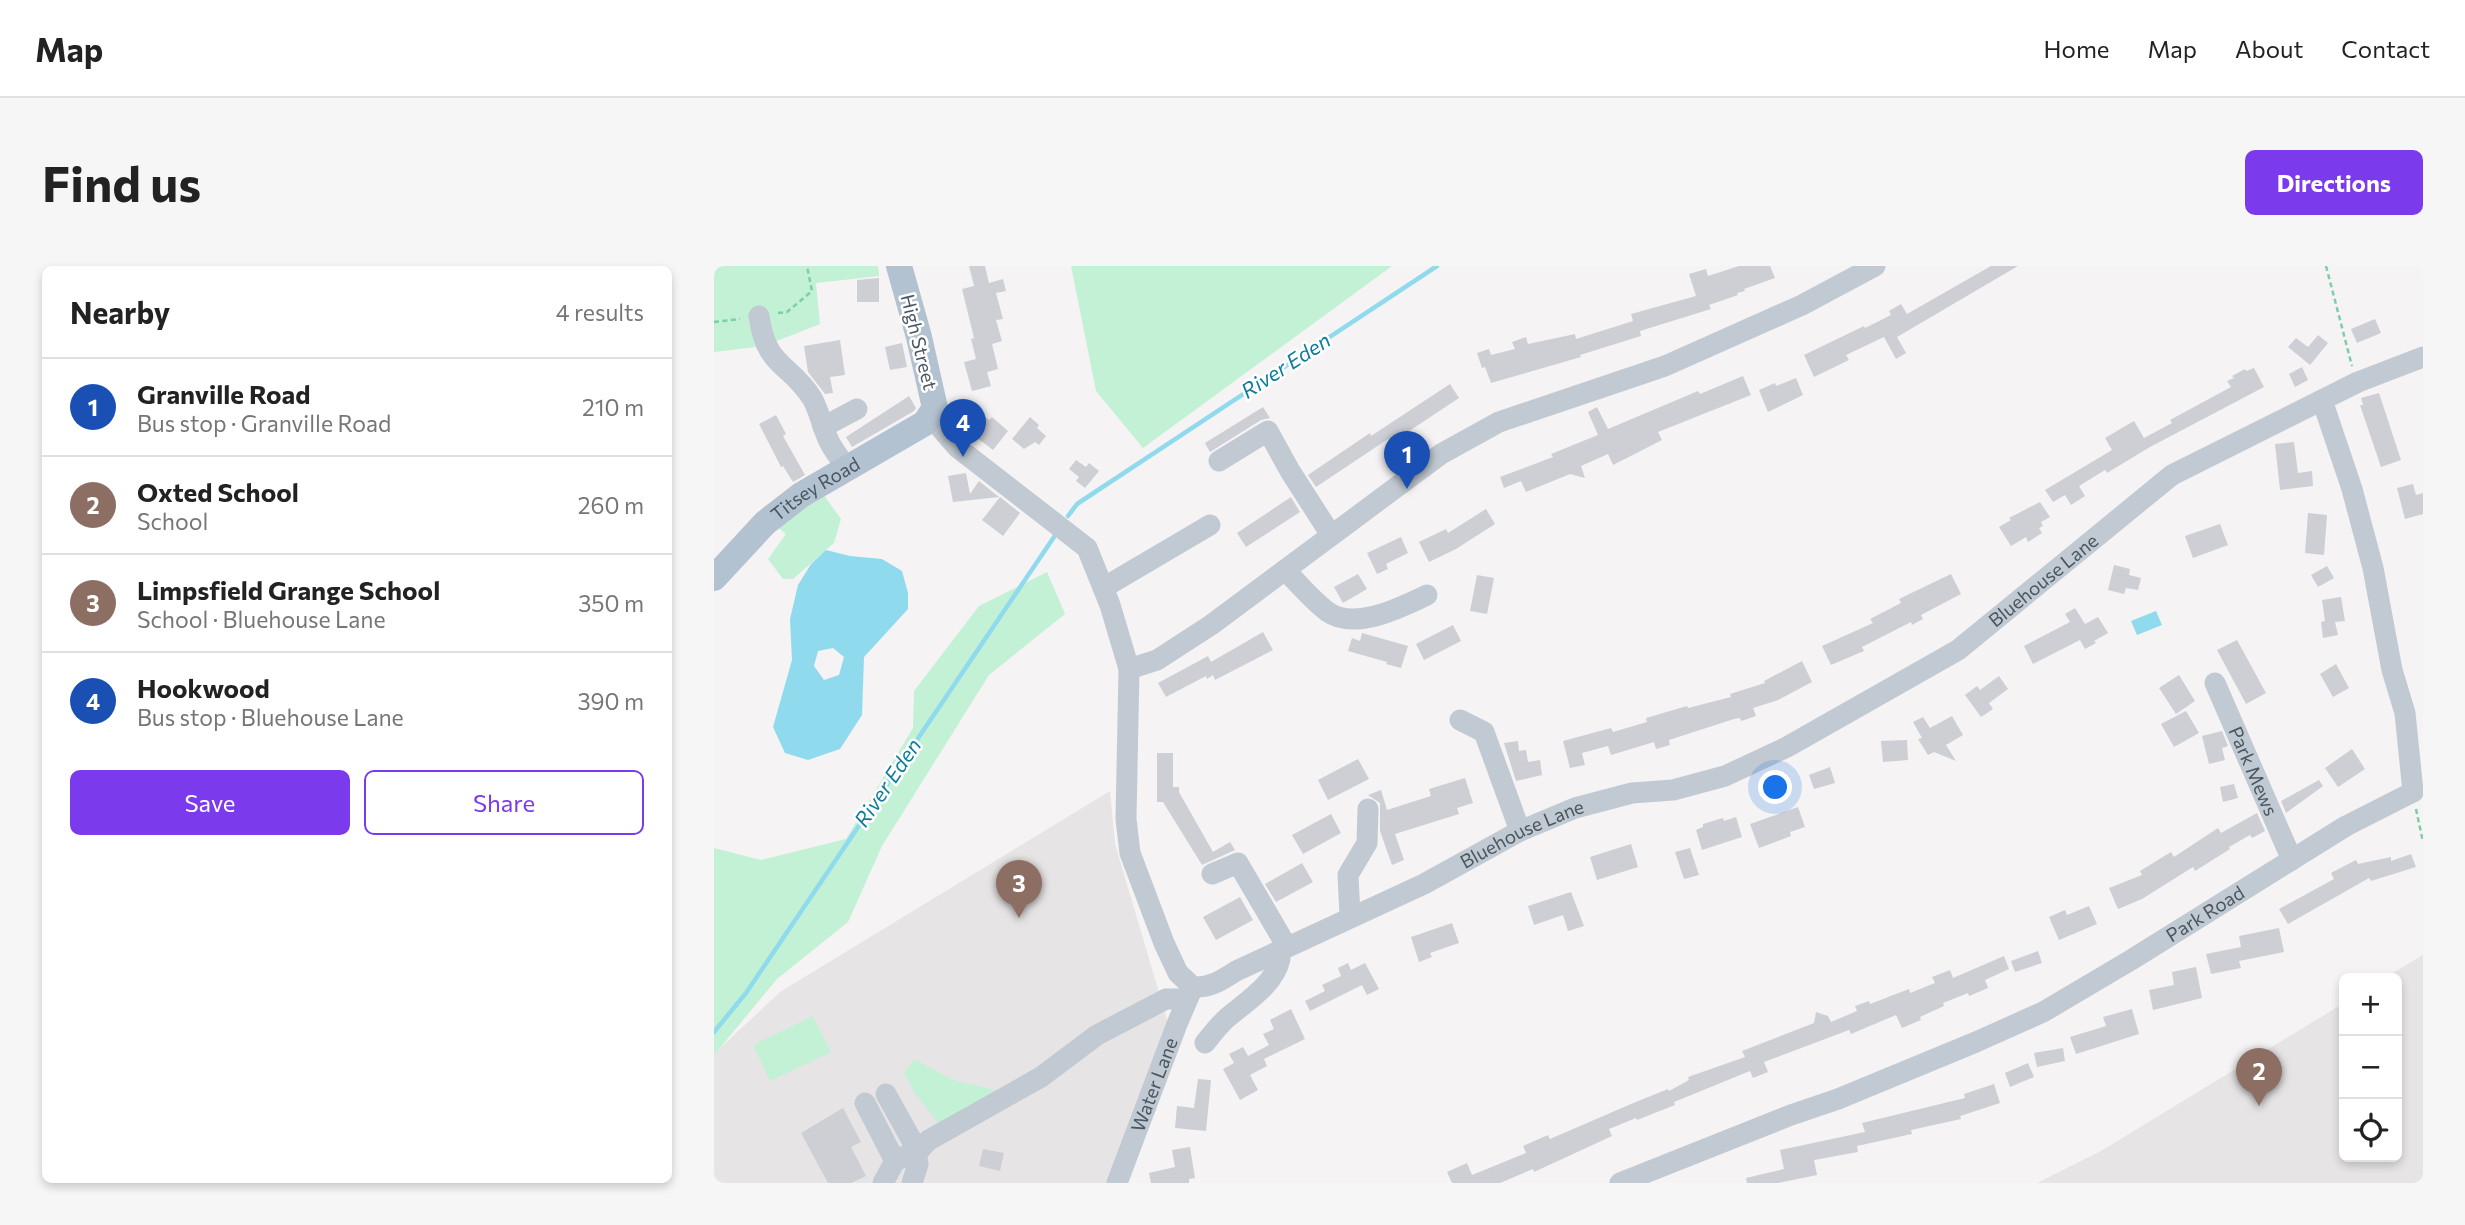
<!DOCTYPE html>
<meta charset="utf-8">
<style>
body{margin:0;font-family:Commissioner,sans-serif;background:#f6f6f6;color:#222}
.controls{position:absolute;right:21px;bottom:21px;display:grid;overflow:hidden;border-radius:10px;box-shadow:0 4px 10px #0003}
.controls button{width:63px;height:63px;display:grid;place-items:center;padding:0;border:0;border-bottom:2px solid #e0e0e0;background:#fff;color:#222;font:35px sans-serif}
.you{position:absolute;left:1062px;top:522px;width:24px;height:24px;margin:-18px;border:5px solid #fff;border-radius:50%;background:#1a73e8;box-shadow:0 0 0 10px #1a73e833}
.badge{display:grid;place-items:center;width:46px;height:46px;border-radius:50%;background:#7c3aed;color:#fff;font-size:23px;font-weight:700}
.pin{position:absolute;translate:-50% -58px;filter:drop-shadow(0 2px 4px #0008)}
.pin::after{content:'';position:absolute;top:37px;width:24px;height:21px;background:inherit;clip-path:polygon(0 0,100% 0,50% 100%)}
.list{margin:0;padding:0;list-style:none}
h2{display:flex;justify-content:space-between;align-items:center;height:91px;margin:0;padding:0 28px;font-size:30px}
h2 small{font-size:23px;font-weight:400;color:#767676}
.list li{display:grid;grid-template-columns:46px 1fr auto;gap:21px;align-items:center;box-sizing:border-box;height:98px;padding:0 28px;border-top:2px solid #e0e0e0}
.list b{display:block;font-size:26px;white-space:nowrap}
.list p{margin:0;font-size:23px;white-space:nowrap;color:#767676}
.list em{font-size:23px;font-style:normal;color:#767676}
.actions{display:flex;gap:14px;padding:21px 28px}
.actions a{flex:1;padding:16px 0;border:2px solid #7c3aed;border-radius:10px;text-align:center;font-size:24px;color:#7c3aed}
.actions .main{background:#7c3aed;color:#fff}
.icon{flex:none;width:38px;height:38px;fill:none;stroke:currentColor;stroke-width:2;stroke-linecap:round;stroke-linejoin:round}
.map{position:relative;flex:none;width:1709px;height:917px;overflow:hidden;border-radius:10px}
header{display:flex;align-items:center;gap:42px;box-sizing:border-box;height:98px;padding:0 35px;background:#fff;border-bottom:2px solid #e0e0e0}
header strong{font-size:33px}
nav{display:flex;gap:38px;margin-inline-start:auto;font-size:24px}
.intro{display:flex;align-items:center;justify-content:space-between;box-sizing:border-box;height:168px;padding:0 42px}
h1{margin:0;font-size:49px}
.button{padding:18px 32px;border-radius:10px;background:#7c3aed;color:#fff;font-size:24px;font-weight:700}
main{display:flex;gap:42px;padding:0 42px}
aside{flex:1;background:#fff;border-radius:10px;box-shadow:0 4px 10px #0003}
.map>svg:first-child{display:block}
</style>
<header>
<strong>Map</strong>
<nav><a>Home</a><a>Map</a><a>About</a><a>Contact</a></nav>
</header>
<div class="intro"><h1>Find us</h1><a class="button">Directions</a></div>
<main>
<aside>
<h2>Nearby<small>4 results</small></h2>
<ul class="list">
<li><span class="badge" style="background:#1a4fb4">1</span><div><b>Granville Road</b><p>Bus stop · Granville Road</p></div><em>210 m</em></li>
<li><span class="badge" style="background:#8d6e63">2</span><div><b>Oxted School</b><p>School</p></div><em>260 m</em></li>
<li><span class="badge" style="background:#8d6e63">3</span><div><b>Limpsfield Grange School</b><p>School · Bluehouse Lane</p></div><em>350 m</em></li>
<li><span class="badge" style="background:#1a4fb4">4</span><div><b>Hookwood</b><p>Bus stop · Bluehouse Lane</p></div><em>390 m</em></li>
</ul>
<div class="actions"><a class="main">Save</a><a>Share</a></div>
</aside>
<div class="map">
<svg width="1709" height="917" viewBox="0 0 1709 917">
<rect width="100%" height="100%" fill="#f5f3f3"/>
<!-- education -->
<path fill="#e6e4e5" d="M396,525L401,578L454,757L398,917H0V789L3,785L66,726Z
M1709,689V917H1323L1387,885L1630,737V891H1683V712H1670Z"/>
<!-- green -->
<path fill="#c3f1d5" d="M0,0H164L165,10L102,17L106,58L50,80L0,86Z
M357,0H678L429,182L382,125Z
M107,225L127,253L120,277L79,313H69L54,293L72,268L58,257Z
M333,306L351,348L275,409L168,580L134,656L63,713L0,789V582L47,594L132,573L199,462L200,425L265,340Z
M99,750L117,786L56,815L39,779Z
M200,793L239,814L289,826L224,857L201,827L190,807Z"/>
<!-- water -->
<path fill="#90daee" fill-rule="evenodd" d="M112,284L136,290L168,293L188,305L194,327V343L150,391L148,449L126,483L94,494L71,487L59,461L78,394L76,353L84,319L97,298ZM119,382L130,391L125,409L110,414L100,400L104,385Z
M1442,345L1448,359L1423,369L1417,355Z"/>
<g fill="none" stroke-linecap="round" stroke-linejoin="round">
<!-- stream -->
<path stroke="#90daee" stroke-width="4.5" d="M354,250L363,238L723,0
M0,766L32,727L342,268"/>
</g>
<!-- building -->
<path fill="#cdcfd5" d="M255,0H271L275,17L289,13L292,25L282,27L289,53L282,54L288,75L278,78L284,103L273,106L277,120L258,125L250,96L262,93L257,73L260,72L248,23L260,20Z
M1025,0H1056L1061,12L1030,23L1031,25L1023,27L1024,29L995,39L997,43L926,65L927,70L866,89L867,91L777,117L771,101L768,102L763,87L775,83L777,89L801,83L798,76L812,71L814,78L861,68L862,73L919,55L917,48L982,30L975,8L992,3L994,10Z
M1277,0H1304L1183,71L1192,87L1182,93L1170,71L1132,89L1135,94L1100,111L1090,89L1150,60L1151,62L1177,49L1175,45L1187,38L1193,48Z
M165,12V36H143V14Z
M1661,53L1667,67L1643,77L1637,63Z
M1604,69L1614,77L1596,99L1574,81L1582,72L1594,81Z
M126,74L131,109L116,111L119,127L111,128L94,106L90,80Z
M188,77L193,101L176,104L171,81Z
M1588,101L1594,114L1581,121L1575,108Z
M1540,102L1550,121L1436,181L1393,207L1391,204L1365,220L1371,230L1357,239L1351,229L1339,236L1331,224L1398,184L1391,172L1420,155L1430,172L1458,157L1456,154L1517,121L1513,115L1520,112L1518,110L1531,103L1532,105Z
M1029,110L1037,129L944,166L948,174L899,199L894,188L867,200L871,212L856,208L812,226L807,215L790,222L786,211L839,191L837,188L884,169L874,146L883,141L894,163L984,125L986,128Z
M1082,112L1089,129L1054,146L1045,124L1061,117L1062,120Z
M736,118L745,132L677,177L674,173L602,221L594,209L656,167L657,170Z
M1665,127L1687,194L1667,201L1646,139H1649L1647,132Z
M195,130L202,142L200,145L138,181L132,171Z
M549,141L556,152L547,154L496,186L491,177Z
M267,148L275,154L278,151L294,165L279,184L262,171L265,167L257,161Z
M62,149L72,168L69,170L91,209L79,216L69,200L67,201L45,158Z
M316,151L325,159L323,162L332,170L325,179L321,176L310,183L298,173Z
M1580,176L1584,207L1598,205L1599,220L1566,224L1561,178Z
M362,194L372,201L375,197L385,205L371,222L362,215L365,211L355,203Z
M252,207L256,228L265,215L285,231L239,236L234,210Z
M1699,218L1702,229L1709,227V248L1691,253L1683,222Z
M286,231L306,247L289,270L268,254Z
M577,231L586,246L532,281L523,267Z
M1326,236L1336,251L1327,256L1329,260L1325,262L1328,267L1314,276L1312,271L1297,280L1285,261L1297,254L1295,252Z
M772,243L781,258L742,283L715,296L705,276L732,263L734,267Z
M1594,247L1613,249L1610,289L1591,287Z
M1506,258L1514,279L1479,292L1471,270Z
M687,271L694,287L672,298L674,303L663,308L653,287Z
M1400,299L1416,303L1415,309L1427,312L1424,324L1412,322L1410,328L1394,324Z
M1613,300L1620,312L1604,321L1597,309Z
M644,308L653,323L629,337L620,321Z
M1237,308L1247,328L1207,349L1209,353L1198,359L1197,356L1148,381L1150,385L1117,399L1108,380L1159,357L1156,353L1187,337L1185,333Z
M763,309L780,312L773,348L756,345Z
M1627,331L1631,355L1621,356L1624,369L1609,372L1607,356L1611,355L1608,334Z
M1361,342L1371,358L1384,351L1394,367L1380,375L1382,377L1371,383L1366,374L1319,398L1310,380L1356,356L1351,348Z
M739,359L747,375L710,394L702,378Z
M549,366L559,384L501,414L499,409L493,413L492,410L452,431L444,417L494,390L497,396Z
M648,367L694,380L687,402L672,398L673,396L634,385L638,372L646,375Z
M1523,374L1552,427L1532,438L1503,384Z
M1088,395L1098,416L1064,434L1039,442L1042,450L1027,455L1026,452L1020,453L955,474L956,479L942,483L940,476L897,489L894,480L868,487L871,499L856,502L849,475L897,462L899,466L933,456L932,452L973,440L974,442L1017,431L1016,428L1051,417L1050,415Z
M1622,398L1635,422L1619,431L1606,408Z
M1465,409L1481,435L1462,448L1445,422Z
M1285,410L1294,423L1275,437L1279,443L1267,451L1251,429L1263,420L1266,424Z
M1472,445L1485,467L1460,481L1447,458Z
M1238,450L1249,469L1232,479L1242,495L1220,486L1214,489L1204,473L1208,472L1199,456L1209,451L1216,462Z
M1508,465L1514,480L1508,482L1511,494L1495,498L1488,470Z
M1193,474L1194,494L1169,496L1167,475Z
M804,475L805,485L812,484L814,496L826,494L828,509L802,515L790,477Z
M1638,483L1651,503L1624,521L1611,502Z
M443,487H459V521H465V526L499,586L516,576L521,584L488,599L449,536H443Z
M644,493L655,513L614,534L604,514Z
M1116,501L1121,517L1100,523L1095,509Z
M751,512L759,537L743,542L745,548L681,568L690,594L678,599L666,565V537L654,529L667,524L673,544L717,530L715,523Z
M1605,514L1609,520L1572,547L1567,535Z
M1520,518L1524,532L1509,536L1506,521Z
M1084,541L1091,561L1076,566L1077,570L1045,582L1036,558Z
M1543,547L1551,565L1538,572L1536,569L1515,581L1516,583L1481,605L1479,601L1428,633L1404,643L1395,622L1428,609L1426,605L1457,586L1460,591L1504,562L1507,567Z
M617,548L627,567L589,588L578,569Z
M1022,551L1028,571L988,584L982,564L989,561V558L1009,552L1010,555Z
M917,578L924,601L883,614L876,591Z
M976,582L985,609L970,613L961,586Z
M1697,588L1702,601L1657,615L1655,612L1574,658L1565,643L1620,613L1617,607L1642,594L1644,598L1677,591V595Z
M588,597L599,616L562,636L551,618Z
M857,626L870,660L854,665L849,649L820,659L814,640Z
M526,631L539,654L502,674L489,651Z
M1375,640L1383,658L1345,674L1335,651L1351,644L1353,649Z
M738,657L745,677L716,687L718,691L705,696L697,671Z
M1565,662L1570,686L1525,695L1527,702L1497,708L1492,688L1527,681L1525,670Z
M1324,685L1328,697L1301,706L1297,695Z
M1290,690L1295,703L1271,714L1274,722L1255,730L1254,727L1229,737L1230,740L1206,751L1207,754L1188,762L1182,749L1137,768L1135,764L1050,796L1054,806L1039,812L1036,805L960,836L961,839L923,854L922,852L895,863L898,870L820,906L819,903L786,917H738L733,906L753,897L758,909L812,887L809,880L834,869L836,873L917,838L954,823L955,825L975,814L974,811L1031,791L1028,785L1100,757L1102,746L1114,750L1117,756L1143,745L1141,740L1155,735L1156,738L1195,723L1196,727L1221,717L1218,711L1236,704L1239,712Z
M634,697L637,704L651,697L665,723L653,729L648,719L596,745L591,735L611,725L608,719L627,710L624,702Z
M1482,701L1488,732L1439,744L1435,724L1460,719L1458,706Z
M577,743L591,773L550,793L553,800L536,809L544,824L526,834L509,803L520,797L515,788L529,781L534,790L555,779L549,768L560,763L556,754Z
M1418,743L1425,768L1362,788L1356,771L1392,760L1389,751Z
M1349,782L1351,795L1323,801L1320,787Z
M1314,797L1320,811L1296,821L1291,807Z
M484,813L497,814L492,865L461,862L463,840L480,842Z
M1280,818L1286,837L1246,850L1247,853L1197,864L1198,868L1143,880L1144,886L1100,894L1103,909L1064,917H1033L1032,912L1070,903L1066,884L1151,866L1148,857L1251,832L1250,828Z
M129,842L147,876L137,881L152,910L137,917H114L87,867Z
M476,881L481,912L475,913V917H437L435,907L461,901L458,884Z
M269,883L290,887L286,905L265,900Z"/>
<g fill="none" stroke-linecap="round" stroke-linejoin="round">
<!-- path -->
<path stroke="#7ad0a6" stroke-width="2.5" stroke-dasharray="5 3.5" stroke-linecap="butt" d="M1612,0L1638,100
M64,47L73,46L98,25L93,0
M0,56L26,53
M1702,543L1709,576"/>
<!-- minor -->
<g stroke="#c1cad2" stroke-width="21">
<path d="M45,50C52,102 75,96 98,132C105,144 108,160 114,173C118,183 126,192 132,201"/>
<path d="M1608,134L1638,223L1659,302L1678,404L1691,447L1699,526"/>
<path id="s1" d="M217,151L244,182L373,282L396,339L415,403L412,553L416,587L450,677L464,707L479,721C497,722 508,714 522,705L710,618L806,565L861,542L918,527L959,524L1011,510L1073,481L1244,384L1458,209L1644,116L1709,91"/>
<path d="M109,161L143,143"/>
<path d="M505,195L554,165L576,205L617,269"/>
<path d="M571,304C585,318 599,335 614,346C641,365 688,341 713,329"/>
<path d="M389,322L496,259"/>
<path d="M415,403L443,394L497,359L727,188L785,156L951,100L1088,39L1161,0"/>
<path id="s2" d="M1501,417L1578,594"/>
<path d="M746,454L770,466L806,565"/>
<path d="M498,608L524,597L573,681"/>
<path d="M636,650L634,609L653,577L654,543"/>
<path d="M491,777C498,768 505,759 514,751C532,736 561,718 566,693L561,687"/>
<path d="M172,828L197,873L206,884"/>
<path d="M151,837L181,895"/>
<path d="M202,887L215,874L327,811L383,769L452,733H473"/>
<path d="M169,917L181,895L193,889"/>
<path d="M198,917L204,898L202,887"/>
<path id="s3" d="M403,917L463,758L478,723"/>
<path id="s4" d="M906,917L1077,849L1124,833L1262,776L1329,746L1417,694L1632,560L1699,526"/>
</g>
<!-- major -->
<path stroke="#b3c2d1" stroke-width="26" id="s5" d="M0,312L51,257L87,229L211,157L221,142L205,71L185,0"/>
</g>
<g text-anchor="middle" stroke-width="5" stroke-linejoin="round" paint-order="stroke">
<!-- street labels -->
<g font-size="19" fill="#4a5661" stroke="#fff">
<text transform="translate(205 76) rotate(76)" y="7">High Street</text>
<text dy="7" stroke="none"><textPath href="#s5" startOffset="136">Titsey Road</textPath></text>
<text dy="7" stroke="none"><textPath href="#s1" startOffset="1619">Bluehouse Lane</textPath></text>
<text dy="7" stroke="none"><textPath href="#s2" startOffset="96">Park Mews</textPath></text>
<text dy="7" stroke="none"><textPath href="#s1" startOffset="1031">Bluehouse Lane</textPath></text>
<text dy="7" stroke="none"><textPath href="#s4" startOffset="646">Park Road</textPath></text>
<text dy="7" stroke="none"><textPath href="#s3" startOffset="105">Water Lane</textPath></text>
</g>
<!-- water labels -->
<g font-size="21" font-style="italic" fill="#0c7c9b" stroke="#fff">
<text transform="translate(572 100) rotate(-33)" y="7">River Eden</text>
<text transform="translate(174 517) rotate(-56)" y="7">River Eden</text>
</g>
</g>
</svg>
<div class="controls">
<button>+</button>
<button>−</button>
<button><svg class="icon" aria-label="locate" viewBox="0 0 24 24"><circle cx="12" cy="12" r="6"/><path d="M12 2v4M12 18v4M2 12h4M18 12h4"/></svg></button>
</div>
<div class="you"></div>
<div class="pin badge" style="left:693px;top:223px;background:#1a4fb4">1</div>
<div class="pin badge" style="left:1545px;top:840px;background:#8d6e63">2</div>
<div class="pin badge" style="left:305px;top:652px;background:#8d6e63">3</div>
<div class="pin badge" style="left:249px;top:191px;background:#1a4fb4">4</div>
</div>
</main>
